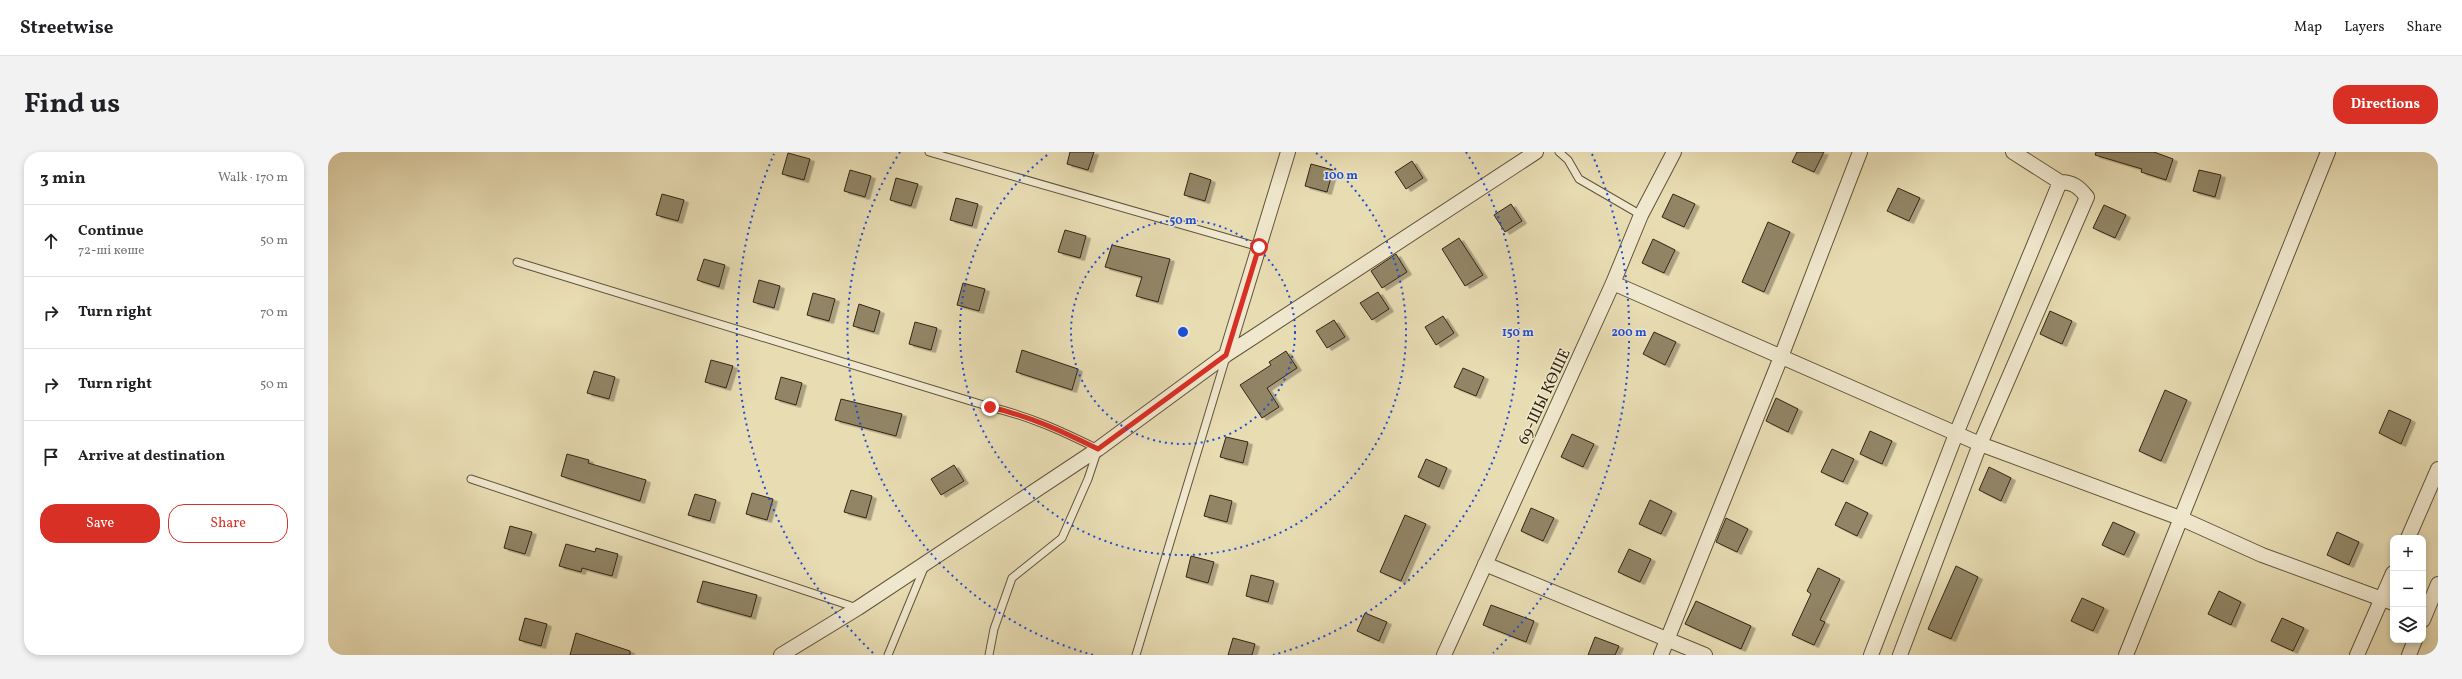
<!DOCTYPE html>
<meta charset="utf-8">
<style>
body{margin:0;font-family:Vollkorn,serif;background:#f2f2f2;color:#202124}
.controls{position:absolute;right:12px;bottom:12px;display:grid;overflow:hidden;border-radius:8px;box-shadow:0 2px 6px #0003}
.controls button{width:36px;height:36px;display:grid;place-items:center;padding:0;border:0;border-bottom:1px solid #e0e0e0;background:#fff;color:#202124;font:20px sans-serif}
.stop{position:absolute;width:12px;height:12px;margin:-9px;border:3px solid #d93025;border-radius:50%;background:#fff}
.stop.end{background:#d93025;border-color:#fff;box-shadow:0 1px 4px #0008}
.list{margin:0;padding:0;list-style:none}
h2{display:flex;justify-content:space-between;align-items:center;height:52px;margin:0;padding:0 16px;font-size:17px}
h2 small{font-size:13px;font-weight:400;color:#757577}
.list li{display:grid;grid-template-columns:26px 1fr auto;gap:12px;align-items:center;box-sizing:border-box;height:72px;padding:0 16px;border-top:1px solid #e0e0e0}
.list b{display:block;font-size:15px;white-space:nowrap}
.list p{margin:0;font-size:13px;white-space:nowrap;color:#757577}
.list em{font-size:13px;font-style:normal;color:#757577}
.actions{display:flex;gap:8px;padding:12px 16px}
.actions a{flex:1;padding:9px 0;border:1px solid #d93025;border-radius:16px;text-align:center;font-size:14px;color:#d93025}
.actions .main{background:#d93025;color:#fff}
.icon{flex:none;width:22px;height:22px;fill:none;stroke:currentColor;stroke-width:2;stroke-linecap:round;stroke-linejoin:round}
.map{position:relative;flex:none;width:2110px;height:503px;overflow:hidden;border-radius:16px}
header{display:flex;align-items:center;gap:24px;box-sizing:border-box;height:56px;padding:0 20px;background:#fff;border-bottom:1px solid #e0e0e0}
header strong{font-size:19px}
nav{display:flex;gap:22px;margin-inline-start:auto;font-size:14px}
.intro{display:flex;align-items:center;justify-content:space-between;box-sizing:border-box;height:96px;padding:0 24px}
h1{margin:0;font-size:28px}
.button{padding:10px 18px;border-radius:16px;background:#d93025;color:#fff;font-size:14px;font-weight:700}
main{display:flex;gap:24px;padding:0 24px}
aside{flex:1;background:#fff;border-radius:16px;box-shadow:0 2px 6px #0003}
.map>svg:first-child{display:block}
</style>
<header>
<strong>Streetwise</strong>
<nav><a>Map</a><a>Layers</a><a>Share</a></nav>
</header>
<div class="intro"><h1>Find us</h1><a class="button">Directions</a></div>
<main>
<aside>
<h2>3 min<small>Walk · 170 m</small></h2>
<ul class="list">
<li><svg class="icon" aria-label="ahead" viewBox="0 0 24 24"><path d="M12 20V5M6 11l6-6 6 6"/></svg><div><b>Continue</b><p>72-ші көше</p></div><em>50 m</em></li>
<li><svg class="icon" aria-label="right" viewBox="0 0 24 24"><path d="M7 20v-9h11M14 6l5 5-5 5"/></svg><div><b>Turn right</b></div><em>70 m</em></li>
<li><svg class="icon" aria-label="right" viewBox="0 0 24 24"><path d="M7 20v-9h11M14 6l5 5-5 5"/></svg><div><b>Turn right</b></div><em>50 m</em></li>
<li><svg class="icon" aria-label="arrive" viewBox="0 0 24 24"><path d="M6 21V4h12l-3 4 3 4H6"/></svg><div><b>Arrive at destination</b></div></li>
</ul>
<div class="actions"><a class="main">Save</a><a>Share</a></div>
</aside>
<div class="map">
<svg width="2110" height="503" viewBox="0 0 2110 503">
<defs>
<filter id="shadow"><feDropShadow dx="4.5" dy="2.5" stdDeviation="0" flood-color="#0004"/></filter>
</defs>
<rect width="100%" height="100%" fill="#e8dcb3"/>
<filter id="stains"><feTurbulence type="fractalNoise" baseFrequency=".005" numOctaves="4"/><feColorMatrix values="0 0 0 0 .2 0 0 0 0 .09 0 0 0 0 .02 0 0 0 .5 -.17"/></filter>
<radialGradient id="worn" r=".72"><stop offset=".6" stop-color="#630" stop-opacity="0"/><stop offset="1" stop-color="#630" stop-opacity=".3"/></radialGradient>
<!-- building -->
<path fill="#918566" stroke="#332612" filter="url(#shadow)" d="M742,0H766L760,18L739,12Z
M1469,0H1496L1486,20L1464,10Z
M1768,0H1826L1845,7L1838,28L1813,20L1814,17L1767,3Z
M460,1L482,7L476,28L454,22Z
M1084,9L1095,26L1078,37L1067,20Z
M983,12L1005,18L999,40L977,34Z
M522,18L543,24L537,45L516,39Z
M1871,18L1893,23L1887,45L1865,39Z
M862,21L883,28L877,49L856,43Z
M568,26L590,32L583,54L562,48Z
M1570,36L1592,46L1581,69L1559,59Z
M334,42L356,48L350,69L328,63Z
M1345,42L1367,52L1356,75L1334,65Z
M628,46L650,52L644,74L622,68Z
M1183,52L1194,69L1177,80L1166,63Z
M1776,53L1798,63L1787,86L1765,76Z
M1440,70L1462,80L1436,140L1414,130Z
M737,78L758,84L752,106L730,100Z
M1131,86L1155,123L1137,134L1114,97Z
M1325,87L1347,98L1336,121L1314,111Z
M784,93L842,107L830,150L808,144L814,125L777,115Z
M1068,102L1079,120L1054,136L1043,119Z
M376,107L397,113L391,135L369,128Z
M431,128L452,134L446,156L425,150Z
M635,131L657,137L651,159L629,153Z
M1050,140L1061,157L1044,168L1032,151Z
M485,141L507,147L501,169L479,163Z
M531,152L552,159L546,180L525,174Z
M1722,159L1744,169L1734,192L1712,182Z
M1115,164L1126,181L1108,193L1097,175Z
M1006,168L1017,185L999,196L988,179Z
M587,170L609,176L603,198L581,192Z
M1326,180L1348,190L1337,213L1315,202Z
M694,198L750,217L744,238L688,220Z
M958,199L969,216L939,236L951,255L934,266L912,233L943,213L941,210Z
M383,208L405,214L398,236L377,230Z
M1135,216L1156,225L1148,244L1126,235Z
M266,219L287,225L281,247L259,241Z
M453,225L474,231L468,253L447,247Z
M1837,238L1859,248L1833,309L1811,299Z
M1448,246L1470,257L1460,280L1438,269Z
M513,247L574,262L568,284L507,268Z
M2061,258L2083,268L2073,292L2051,281Z
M1542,279L1564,289L1554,312L1532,302Z
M1244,282L1266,292L1255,315L1233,305Z
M898,285L920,290L915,311L892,305Z
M1504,297L1526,307L1515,330L1493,320Z
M239,302L261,308L260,311L318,328L312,349L233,324Z
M1098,307L1119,316L1111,335L1090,325Z
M626,313L636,329L613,343L603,327Z
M1661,315L1683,326L1673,349L1651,338Z
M523,338L544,344L538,366L516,360Z
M424,341L445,347L439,368L418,362Z
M367,342L388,348L382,369L360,363Z
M882,343L904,349L899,370L876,364Z
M1322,348L1344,359L1333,382L1311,372Z
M1518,350L1540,361L1529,384L1507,373Z
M1203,356L1226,366L1215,389L1193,379Z
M1077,363L1098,372L1073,429L1052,420Z
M1398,366L1420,377L1409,400L1388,390Z
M1785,370L1807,380L1796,403L1774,393Z
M182,374L204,380L197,402L176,396Z
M2009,380L2031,390L2021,413L1999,403Z
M238,392L267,400L268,396L290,402L284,424L254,416L253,420L231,414Z
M1301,397L1323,407L1312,430L1290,420Z
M863,404L886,410L880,431L858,425Z
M1628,414L1650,425L1623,487L1600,477Z
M1490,416L1512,427L1492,468L1497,470L1486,493L1464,483L1483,442L1479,439Z
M923,423L946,429L940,450L918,444Z
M375,429L429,443L423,465L369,450Z
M1891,439L1913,450L1903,473L1880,462Z
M1754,446L1776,456L1765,479L1743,469Z
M1368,449L1423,474L1413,497L1357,472Z
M1163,453L1206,469L1198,490L1155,473Z
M1037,461L1059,470L1051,489L1029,479Z
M197,466L219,472L213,494L191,488Z
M1954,466L1976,476L1965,499L1943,489Z
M248,481L302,499V503H242Z
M1267,485L1291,494L1287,503H1260Z
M905,486L927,492L924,503H900Z"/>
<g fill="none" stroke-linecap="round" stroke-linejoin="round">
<!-- lane casing -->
<g stroke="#60543a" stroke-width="9">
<path id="lane" d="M601,0L931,95
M1231,0L1240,8L1251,27L1313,63
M189,110L662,255C701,264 734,279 770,297L760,327L734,386L684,426L666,477L661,503
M143,327L529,456
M560,503L596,416
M808,503L898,205"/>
</g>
<!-- street casing -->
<g stroke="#60543a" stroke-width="16">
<path id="street" d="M1285,131L1652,292L1852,366L1934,403L2065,451
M898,203L960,0
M2080,386L2110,317
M1157,412L1377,503
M2095,468L2110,432
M453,503L530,456L770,297L898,203L1208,0
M1116,503L1285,131L1313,63L1346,0
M1333,503L1453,205L1532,0
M1543,503L1628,282L1732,30
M1572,503L1652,292L1759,45C1751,35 1745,30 1732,30L1685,0
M1798,503L2000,0
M2029,503L2065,421
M2081,503L2087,488"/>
</g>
<!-- lane -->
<use href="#lane" stroke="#f0e8ce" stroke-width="7"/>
<!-- street -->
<use href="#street" stroke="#f0e8ce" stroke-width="14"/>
</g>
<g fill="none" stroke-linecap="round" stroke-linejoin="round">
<!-- route -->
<path stroke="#d93025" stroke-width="5" d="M662,255C701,264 734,279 770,297L898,203L931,95"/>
</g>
<!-- distance rings -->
<g fill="none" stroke="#1d4ed8" stroke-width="2" stroke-dasharray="2 4">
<circle cx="855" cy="180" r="112"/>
<path d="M988 1A223 223 0 1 1 722 1"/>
<path d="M765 503A335 335 0 0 1 572 0M1138 0A335 335 0 0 1 945 503"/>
<path d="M545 501A446 446 0 0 1 446 2M1264 2A446 446 0 0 1 1165 501"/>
</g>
<g text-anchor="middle" stroke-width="3" stroke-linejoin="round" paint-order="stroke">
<!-- street labels -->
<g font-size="16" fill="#332612" stroke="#f0e8ce">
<text transform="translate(1215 244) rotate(-65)" y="6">69-ШЫ КӨШЕ</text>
</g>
</g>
<circle cx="855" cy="180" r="6" fill="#1d4ed8" stroke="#f0e8ce" stroke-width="2"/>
<g font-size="12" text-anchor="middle" font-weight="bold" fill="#1d4ed8" stroke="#f0e8ce" stroke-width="3" stroke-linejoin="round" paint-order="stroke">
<text x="1013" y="27">100 m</text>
<text x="855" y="72">50 m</text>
<text x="1190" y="184">150 m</text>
<text x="1301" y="184">200 m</text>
</g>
<rect width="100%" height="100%" filter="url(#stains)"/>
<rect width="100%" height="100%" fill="url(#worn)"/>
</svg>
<div class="controls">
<button>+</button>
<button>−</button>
<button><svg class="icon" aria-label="layers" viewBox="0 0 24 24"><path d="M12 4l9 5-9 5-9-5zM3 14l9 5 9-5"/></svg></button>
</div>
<div class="stop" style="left:931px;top:95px"></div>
<div class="stop end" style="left:662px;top:255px"></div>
</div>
</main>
